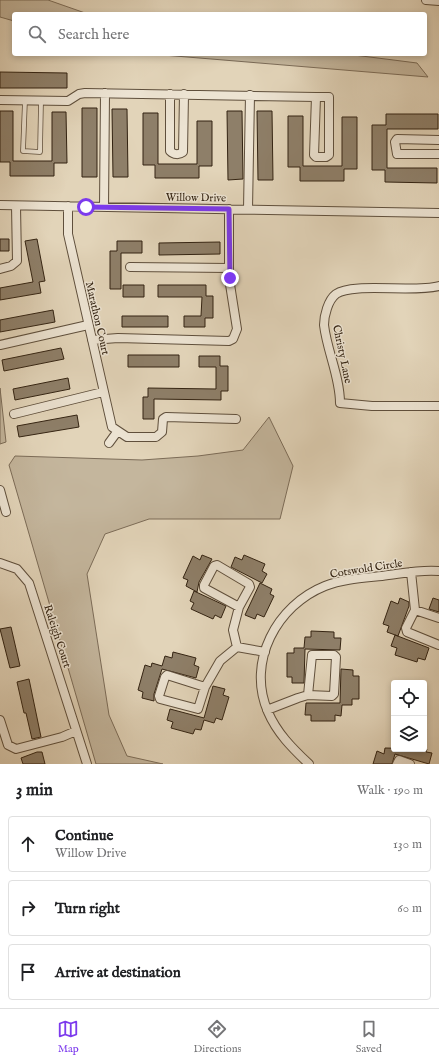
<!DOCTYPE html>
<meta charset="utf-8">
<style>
body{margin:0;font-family:"IM FELL English",serif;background:#f6f6f6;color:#202124}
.controls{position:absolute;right:12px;bottom:12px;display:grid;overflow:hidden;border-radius:4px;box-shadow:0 2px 6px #0003}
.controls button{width:36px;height:36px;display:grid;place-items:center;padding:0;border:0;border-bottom:1px solid #e0e0e0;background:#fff;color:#202124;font:20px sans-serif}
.stop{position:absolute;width:12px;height:12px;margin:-9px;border:3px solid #7c3aed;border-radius:50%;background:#fff}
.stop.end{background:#7c3aed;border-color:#fff;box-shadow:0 1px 4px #0008}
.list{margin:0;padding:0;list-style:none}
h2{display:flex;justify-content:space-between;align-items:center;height:52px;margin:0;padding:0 16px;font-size:17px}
h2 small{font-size:13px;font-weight:400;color:#757577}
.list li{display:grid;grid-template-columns:26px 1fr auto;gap:12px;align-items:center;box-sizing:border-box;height:56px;margin:0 8px 8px;padding:0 8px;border:1px solid #e0e0e0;border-radius:4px}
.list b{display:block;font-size:15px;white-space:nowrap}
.list p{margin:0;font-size:13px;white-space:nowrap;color:#757577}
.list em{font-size:13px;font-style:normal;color:#757577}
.icon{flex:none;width:22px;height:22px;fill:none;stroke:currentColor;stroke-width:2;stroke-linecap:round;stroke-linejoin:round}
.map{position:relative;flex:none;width:439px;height:764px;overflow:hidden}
.search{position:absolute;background:#fff;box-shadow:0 2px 6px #0003;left:12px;right:12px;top:12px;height:44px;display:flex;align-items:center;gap:10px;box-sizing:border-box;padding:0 14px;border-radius:4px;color:#757577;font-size:15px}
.sheet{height:244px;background:#fff}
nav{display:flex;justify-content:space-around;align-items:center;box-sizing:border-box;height:56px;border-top:1px solid #e0e0e0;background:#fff;font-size:11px;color:#757577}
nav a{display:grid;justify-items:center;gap:2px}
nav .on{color:#7c3aed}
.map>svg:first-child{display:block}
</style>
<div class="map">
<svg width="439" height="764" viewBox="0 0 439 764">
<rect width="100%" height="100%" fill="#e2d4b9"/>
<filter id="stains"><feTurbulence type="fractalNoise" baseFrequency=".005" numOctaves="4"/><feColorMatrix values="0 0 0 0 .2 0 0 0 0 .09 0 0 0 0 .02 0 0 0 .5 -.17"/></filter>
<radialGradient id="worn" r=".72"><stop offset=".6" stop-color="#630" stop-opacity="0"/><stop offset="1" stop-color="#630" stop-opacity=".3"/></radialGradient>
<!-- green -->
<path fill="#c4b69d" stroke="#7c6c58" d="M0,0H48L88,14H14V21L0,17Z
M151,54H346L417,63L428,77Z
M0,388L6,442L0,444Z
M269,417L293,466L280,519H149L105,534L87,574L109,715L127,756L163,764H96L9,465L15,456L142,460L198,456L243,450Z"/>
<!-- building -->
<path fill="#8e7f69" stroke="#332312" d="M0,72L67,73V88H0Z
M82,108H97V177H82Z
M112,109H127L128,177H113Z
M0,111H13V161H52V112H66L67,163H54V176H10V162H0Z
M227,111H242L243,179L228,180Z
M257,111H272L273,180H258Z
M143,113H158V164H197V121H212V166H199V178H155V165H143Z
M386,114H438V129H387V168H437V183L385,182V170H372V125H386Z
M288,116H303V166H342V117H357V169H344V181H300V167H288Z
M0,239H9V251H0Z
M37,239L45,281L39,282L41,293L0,300V288L33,282L25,241Z
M117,241H142V253H121V289H110V251H117Z
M220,242V254L159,255V243Z
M123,285H144V297H123Z
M158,285H206V296H213V318H205V327H184V316H201L202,297H158Z
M53,310L55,322L0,332V320Z
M122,316H168V327H122Z
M61,348L64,359L4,371L2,360Z
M128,355H179V367H128Z
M199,356H220V366H228V391H221V400L154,399V419H143V397H148V388L216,389V367H199Z
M68,378L70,389L15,400L13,389Z
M77,415L79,427L19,437L17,426Z
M202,555L212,559L199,582L197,592L186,586L188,580L183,578L193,556L200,560Z
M244,555L265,564L262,571L267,574L262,583L231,567L235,557L242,560Z
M260,583L272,589L270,594L274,596L264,617L257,614L255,619L245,615Z
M194,591L226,606L221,618L215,615L213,619L191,609L194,603L190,601Z
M400,598L409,602V606L398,636L387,632L389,626L383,624L391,601L398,604Z
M433,598L439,600V612L429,609Z
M11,627L20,666L10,668L0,629Z
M311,631L334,632V638H341L340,650L305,649L304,683H292V677H287V653H294V648H304L305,637H311Z
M395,635L429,648L425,660L418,658L417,662L395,655L397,648L391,646Z
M173,652L196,658L194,665L199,667L196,678L162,669L154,694V701L142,698L143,692L138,690L145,665L151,667L152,663L162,666L165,656L172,658Z
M341,669L353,670V676H359V699H352V705H342L341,716L335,715V721H311V715H305L306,703H340Z
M29,679L41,737L32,739L26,713H24L17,682Z
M213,686L225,689L223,695L229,697L222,720L216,718L214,723L204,720L201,730L195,729L193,734L171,728L173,722L167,720L170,709L204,718Z
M385,748L427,749L426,752L432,753L429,764L395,754L392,764H373L377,751L384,754Z
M37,752H42L45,764H23L21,758Z"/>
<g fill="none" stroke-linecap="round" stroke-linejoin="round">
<!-- lane casing -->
<g stroke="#5f4f3c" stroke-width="5.5">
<path id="lane" d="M25,100L23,151L40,152L41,101"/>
</g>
<!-- street casing -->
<g stroke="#5f4f3c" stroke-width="10">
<path id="street" d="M426,0L439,1
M170,94V151C174,155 179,155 183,152L184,94
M316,97H329V155L326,157H316L314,155Z
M0,100L68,101L79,94L85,93L316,97
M439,140L397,139L395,142L397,154H439
M0,205L439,213
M68,206V234L112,427L127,437H156L162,432L163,419L166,417L236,419
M104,207L105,93
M248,209L250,95
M130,267L229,268
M0,269L11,266L17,261L16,206
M439,286C413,293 353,282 336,294C328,300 324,316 324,325C327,351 340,377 340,403L372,406H439
M92,340L118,338L229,341L233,339L237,329L229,278V209
M0,345L88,325
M14,414L103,392
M109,443L117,432
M0,490L6,512
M0,563L17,569L29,583L87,764
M217,565L249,584L250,587L239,607L204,588V585L214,566Z
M411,572L415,610
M439,618L415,610L406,628L407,632L439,645
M237,647L233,630L239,607
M312,655H334L336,657L334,694L332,696L308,695Z
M167,675L205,687L198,709L160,699L159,696L165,677Z
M205,687L220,661L237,647L265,652
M267,710L298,698L308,695
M0,720L8,745L16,749L62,737L76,731
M309,764C292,748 277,733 268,712C246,662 277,605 325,586C343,579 363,578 382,576C400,574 420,569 439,571
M397,764L399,760L410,764"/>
</g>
<!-- lane -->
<use href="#lane" stroke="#ece3d2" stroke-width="4"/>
<!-- street -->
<use href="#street" stroke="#ece3d2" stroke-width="8"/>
</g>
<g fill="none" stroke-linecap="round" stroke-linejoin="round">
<!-- route -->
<path stroke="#7c3aed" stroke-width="5" d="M86,207L229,209L230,278"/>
</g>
<g text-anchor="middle" stroke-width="3" stroke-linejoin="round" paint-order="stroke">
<!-- street labels -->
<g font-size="11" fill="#332312" stroke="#ece3d2">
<text transform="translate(196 197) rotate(1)" y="4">Willow Drive</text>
<text transform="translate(98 318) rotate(77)" y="4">Marathon Court</text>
<text transform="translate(343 354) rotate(78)" y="4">Christy Lane</text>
<text transform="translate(366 568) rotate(-9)" y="4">Cotswold Circle</text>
<text transform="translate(58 636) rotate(72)" y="4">Raleigh Court</text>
</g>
</g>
<rect width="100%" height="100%" filter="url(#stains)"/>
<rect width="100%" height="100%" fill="url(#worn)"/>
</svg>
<div class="controls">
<button><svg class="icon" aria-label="locate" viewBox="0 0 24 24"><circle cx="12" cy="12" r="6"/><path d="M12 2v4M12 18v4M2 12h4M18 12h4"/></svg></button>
<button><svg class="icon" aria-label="layers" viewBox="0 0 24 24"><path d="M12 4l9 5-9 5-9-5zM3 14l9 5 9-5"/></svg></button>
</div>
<div class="stop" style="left:86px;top:207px"></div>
<div class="stop end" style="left:230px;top:278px"></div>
<div class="search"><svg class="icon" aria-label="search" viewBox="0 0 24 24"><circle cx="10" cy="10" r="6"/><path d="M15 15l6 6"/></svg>Search here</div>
</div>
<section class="sheet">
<h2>3 min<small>Walk · 190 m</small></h2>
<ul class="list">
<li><svg class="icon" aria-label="ahead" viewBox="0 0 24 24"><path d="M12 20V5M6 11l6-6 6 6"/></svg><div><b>Continue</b><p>Willow Drive</p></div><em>130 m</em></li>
<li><svg class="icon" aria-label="right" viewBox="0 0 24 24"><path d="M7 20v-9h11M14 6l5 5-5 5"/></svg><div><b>Turn right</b></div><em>60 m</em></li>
<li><svg class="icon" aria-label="arrive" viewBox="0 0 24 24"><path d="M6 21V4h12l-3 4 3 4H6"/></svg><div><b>Arrive at destination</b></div></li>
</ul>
</section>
<nav>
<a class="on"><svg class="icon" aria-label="map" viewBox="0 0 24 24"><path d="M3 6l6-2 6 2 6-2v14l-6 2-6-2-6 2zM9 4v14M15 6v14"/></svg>Map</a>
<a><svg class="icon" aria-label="directions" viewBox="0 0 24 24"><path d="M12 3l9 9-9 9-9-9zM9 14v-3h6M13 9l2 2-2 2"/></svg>Directions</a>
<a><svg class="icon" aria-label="saved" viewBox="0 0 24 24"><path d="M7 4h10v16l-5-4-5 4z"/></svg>Saved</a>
</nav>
